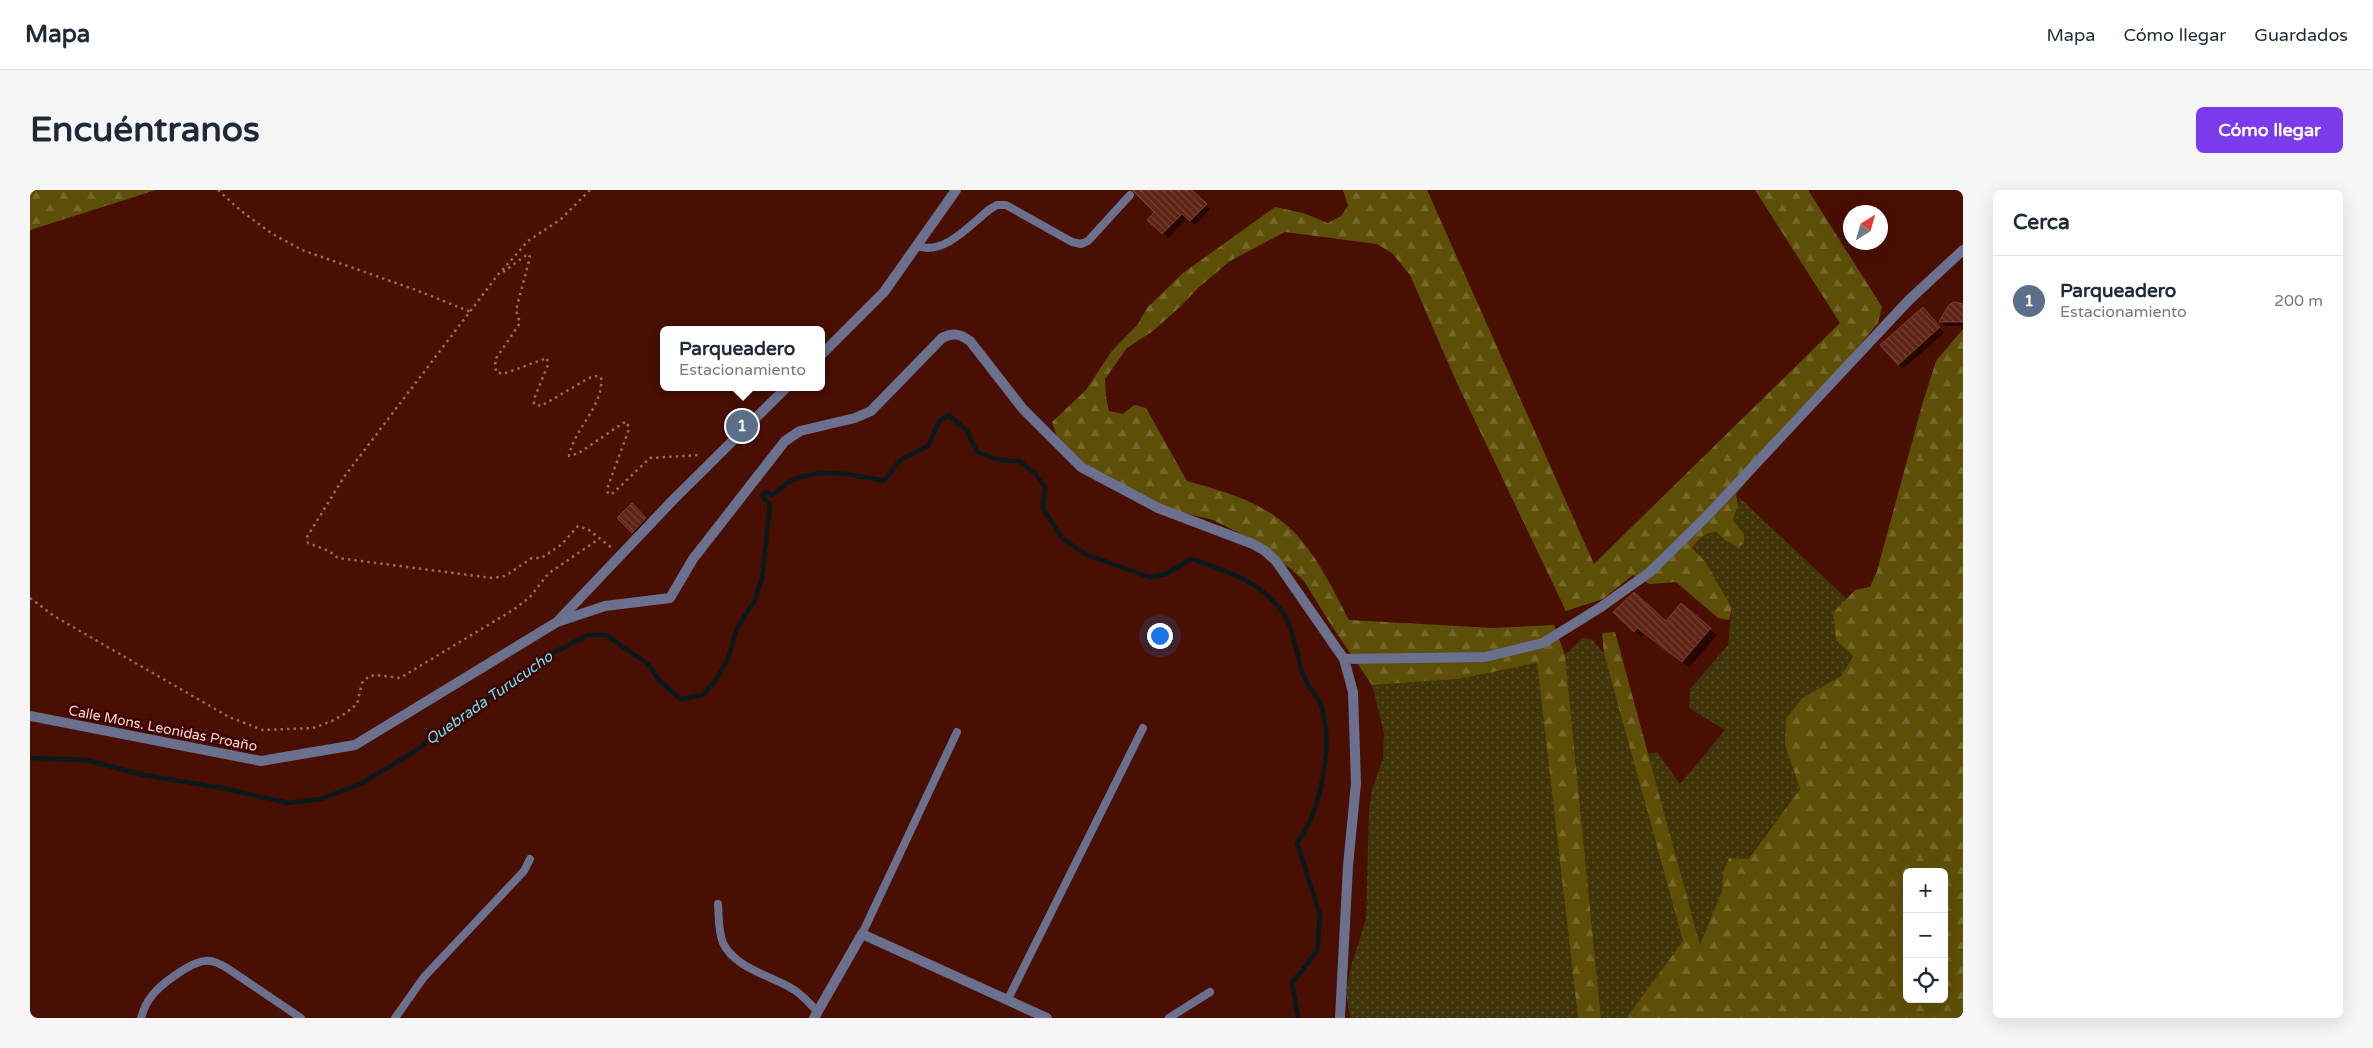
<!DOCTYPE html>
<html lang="es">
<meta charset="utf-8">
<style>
body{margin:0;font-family:"Varela Round",sans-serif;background:#f6f6f7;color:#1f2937}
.controls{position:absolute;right:15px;bottom:15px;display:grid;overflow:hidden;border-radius:8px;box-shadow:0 5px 20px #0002}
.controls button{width:45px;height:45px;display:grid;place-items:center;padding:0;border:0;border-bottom:1px solid #e0e1e3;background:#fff;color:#1f2937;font:25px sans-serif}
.compass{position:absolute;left:1813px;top:15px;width:45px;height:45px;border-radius:50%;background:#fff;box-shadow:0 5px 20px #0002;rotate:37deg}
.you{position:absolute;left:1129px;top:445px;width:18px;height:18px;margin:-12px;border:4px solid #fff;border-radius:50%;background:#1a73e8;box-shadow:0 0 0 8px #1a73e833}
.badge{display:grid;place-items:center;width:32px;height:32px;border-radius:50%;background:#7c3aed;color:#fff;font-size:16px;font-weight:700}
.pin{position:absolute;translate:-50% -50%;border:2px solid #fff;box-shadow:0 1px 5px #0006}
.popup{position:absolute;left:630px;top:136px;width:165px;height:65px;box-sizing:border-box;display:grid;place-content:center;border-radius:8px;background:#fff;filter:drop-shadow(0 1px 4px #0005);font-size:16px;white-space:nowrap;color:#747a83}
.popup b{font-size:19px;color:#1f2937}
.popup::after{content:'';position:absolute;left:50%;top:100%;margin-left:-10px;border:10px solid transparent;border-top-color:#fff}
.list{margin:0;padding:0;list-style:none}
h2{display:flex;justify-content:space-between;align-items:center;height:65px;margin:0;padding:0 20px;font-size:21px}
h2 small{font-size:16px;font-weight:400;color:#747a83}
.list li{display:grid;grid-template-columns:32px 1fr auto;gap:15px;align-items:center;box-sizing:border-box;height:90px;padding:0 20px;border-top:1px solid #e0e1e3}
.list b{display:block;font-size:19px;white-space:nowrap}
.list p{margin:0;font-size:16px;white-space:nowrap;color:#747a83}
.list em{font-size:16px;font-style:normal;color:#747a83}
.icon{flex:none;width:28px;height:28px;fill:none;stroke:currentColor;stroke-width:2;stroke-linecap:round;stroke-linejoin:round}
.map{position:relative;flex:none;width:1933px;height:828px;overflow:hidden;border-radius:8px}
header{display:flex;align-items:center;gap:30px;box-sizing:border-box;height:70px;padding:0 25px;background:#fff;border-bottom:1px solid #e0e1e3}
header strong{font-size:24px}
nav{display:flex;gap:28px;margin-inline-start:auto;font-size:18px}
.intro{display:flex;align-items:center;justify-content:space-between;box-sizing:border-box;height:120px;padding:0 30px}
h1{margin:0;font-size:35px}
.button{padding:12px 22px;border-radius:8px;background:#7c3aed;color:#fff;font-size:18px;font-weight:700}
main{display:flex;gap:30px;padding:0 30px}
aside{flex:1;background:#fff;border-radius:8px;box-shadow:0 5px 20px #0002}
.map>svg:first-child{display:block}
</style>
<header>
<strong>Mapa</strong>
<nav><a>Mapa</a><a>Cómo llegar</a><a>Guardados</a></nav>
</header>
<div class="intro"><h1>Encuéntranos</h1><a class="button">Cómo llegar</a></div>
<main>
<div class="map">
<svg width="1933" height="828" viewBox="0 0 1933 828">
<defs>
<pattern id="grass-dots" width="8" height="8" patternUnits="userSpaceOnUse" patternTransform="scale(1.25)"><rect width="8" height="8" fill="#403508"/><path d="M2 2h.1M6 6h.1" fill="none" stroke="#5c522b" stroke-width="1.8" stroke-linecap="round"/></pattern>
<pattern id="forest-firs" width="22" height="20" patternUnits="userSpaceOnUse" patternTransform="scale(1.25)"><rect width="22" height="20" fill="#5e4f08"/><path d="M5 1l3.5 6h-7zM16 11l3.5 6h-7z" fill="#76682b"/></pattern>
<pattern id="building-back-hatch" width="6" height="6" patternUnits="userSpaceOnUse" patternTransform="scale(1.25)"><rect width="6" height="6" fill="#5f2416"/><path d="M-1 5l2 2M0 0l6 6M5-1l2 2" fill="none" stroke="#774337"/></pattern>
</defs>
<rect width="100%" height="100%" fill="#480f02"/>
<!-- grass -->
<path fill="url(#grass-dots)" d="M1710,308L1817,409L1803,423L1806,450L1823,465L1811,486L1772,508L1755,555L1770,599L1717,669L1693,682L1692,701L1670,756L1618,564L1627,562L1650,594L1695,540L1659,518L1660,499L1698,455L1702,418L1675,371L1662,358C1669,348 1674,343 1686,342L1695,350L1714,344L1703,330Z
M1552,448L1562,449L1574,464L1653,751L1596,828H1571L1535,465Z
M1507,473L1548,828H1320L1316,803L1321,776L1336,729L1339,620L1342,600L1353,568L1354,543L1342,495L1429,489Z"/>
<!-- forest -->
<path fill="url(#forest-firs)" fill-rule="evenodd" d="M0,0H126L0,40Z
M1313,0H1397L1564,374L1810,133L1725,0H1778L1852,117L1848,133L1706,304L1708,315L1703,330L1714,344V353L1709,357L1695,350L1686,342C1674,343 1669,348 1662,358L1675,371L1702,418L1699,430L1688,428L1646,392L1620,394L1603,385L1573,409L1536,421L1426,191L1380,85L1362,63L1347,54L1255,42L1200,71L1168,98L1151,116L1123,141L1097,158L1075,189L1076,207L1079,221L1093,224L1104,215L1116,218L1157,291C1188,300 1220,308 1246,327C1281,351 1300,394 1319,430L1463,438L1524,435L1535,465L1571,828H1548L1507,473L1429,489L1342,495L1303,438L1274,391L1261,379L1219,348L1183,330L1129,317L1081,287L1050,272L1028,250L1022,232L1056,200L1081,162L1108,134L1117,118L1153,83L1245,17L1273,23L1298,33L1311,26L1318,16Z
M1933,139V828H1596L1653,751L1574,464L1572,443L1585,442L1670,755L1692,701L1693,682L1699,668L1718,669L1770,599L1755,555L1756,529L1772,508L1811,486L1823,466L1806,450L1803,423L1825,400L1840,397L1847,381L1893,212L1906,171ZM1877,682H1914V809H1877Z"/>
<!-- shadow -->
<path fill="#0007" d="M1103,0H1161L1180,19L1165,35L1157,28L1138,48L1119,30L1126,23Z
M1933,117V136H1915L1910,132Z
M1897,123L1914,143L1873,179L1851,156Z
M602,315L620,334L607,347L589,328Z
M1651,415L1687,445L1659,477L1614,444L1611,447L1585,422L1636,432Z"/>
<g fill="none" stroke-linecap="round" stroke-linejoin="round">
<!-- stream -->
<path stroke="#0a191c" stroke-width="4.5" d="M0,568L56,570L114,585L192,598L258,613L291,609L330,594L384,562L513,468L558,445H576L618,474L629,490L650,509L673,505L686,490L698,469L707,438L725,410L732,388L740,314L732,306L736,302L741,305C749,302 752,296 759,292C789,276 823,285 854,291L870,270L898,256L909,231L919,225L937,241L947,262L969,270L989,271L1006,284L1015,297L1013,319L1033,349L1055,364L1119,387L1136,384L1161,369C1195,381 1225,388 1249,418C1267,439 1264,465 1275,489C1279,499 1289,507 1292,518C1303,558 1291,621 1267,653L1290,725L1287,761L1262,793L1268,828"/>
</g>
<!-- building -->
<path fill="url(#building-back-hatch)" stroke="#7c3e2f" d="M1102,0H1162L1177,14L1160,31L1152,24L1132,44L1117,30L1124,22Z
M1924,112L1933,114V132H1909L1918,116Z
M1893,117L1910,137L1868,175L1850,155Z
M602,313L616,328L602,343L587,328Z
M1604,402L1636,431L1651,413L1681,438L1652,472L1607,438L1604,442L1583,422Z"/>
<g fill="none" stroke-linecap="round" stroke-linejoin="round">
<!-- path -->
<path stroke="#9a695e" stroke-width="2.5" stroke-dasharray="2.5 4" stroke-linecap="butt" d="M188,0L210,20L241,43L272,60L386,100L441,122
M560,0L531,29L498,51L467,86L314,287L277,347L278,353L299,361L308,368L462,388L475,386L502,368H511L516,365L532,354L548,336L559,340L582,358
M473,82L498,64L500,67L486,120L490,133L465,170L466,182L473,184L517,168L518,175L504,209V214L511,216L559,188L565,186L571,187C574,217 544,238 539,266L549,263L593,233L597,232L599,239L577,299L578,304L583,303L620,268L670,265
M0,408L24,426L199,527L233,540L283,538L302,531L316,523L327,514L332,493L339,486L346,485L370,488L483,420L500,407L519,383L569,349"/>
<!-- service -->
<path stroke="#6a708e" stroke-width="8" d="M887,56C914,66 941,34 960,19L967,15H976L1042,52L1051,54L1058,51L1100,5
M688,714C689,727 688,741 693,753C705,778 739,785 761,798C771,803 779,813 787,821
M832,744L927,542
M978,809L1113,538
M111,828C113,821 116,813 121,807C129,795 161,772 175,771C183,770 190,774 197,778L271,828
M365,828L394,787L494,681L500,669
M1139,828L1180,802"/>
<!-- minor -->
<path stroke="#6a708e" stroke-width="10" d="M791,165L854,102L926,0
M529,430L643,310L757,197
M1314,469L1455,467L1513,453L1571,417L1620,382L1676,327L1879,110L1933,60
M0,526L231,571L325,555L527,432L575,416L640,408L663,369L755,251L770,241L825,228L841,221L912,148C923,142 930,144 940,151L993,219L1051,277L1128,318L1223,354L1235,361L1246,371L1314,469L1323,502L1326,593L1318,676L1310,828
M784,828L832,744L1017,828"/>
</g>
<g text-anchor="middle" stroke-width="5" stroke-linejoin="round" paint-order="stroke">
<!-- street labels -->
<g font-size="14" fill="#fdd6cd" stroke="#3d0300">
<text transform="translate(133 538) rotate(11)" y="5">Calle Mons. Leonidas Proaño</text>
</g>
<!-- water labels -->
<g font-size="15" font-style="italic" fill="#6fe0f9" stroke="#3d0300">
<text transform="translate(459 508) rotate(-35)" y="5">Quebrada Turucucho</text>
</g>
</g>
</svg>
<div class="controls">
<button>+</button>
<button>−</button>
<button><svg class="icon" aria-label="locate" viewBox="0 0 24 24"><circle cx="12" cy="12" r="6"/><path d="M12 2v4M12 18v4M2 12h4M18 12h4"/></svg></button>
</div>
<svg class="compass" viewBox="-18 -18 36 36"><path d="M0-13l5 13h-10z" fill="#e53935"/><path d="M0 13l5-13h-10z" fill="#747a83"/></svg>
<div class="you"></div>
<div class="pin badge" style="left:712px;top:236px;background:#5c6f8a">1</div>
<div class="popup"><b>Parqueadero</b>Estacionamiento</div>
</div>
<aside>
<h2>Cerca<small></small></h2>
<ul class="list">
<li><span class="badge" style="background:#5c6f8a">1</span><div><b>Parqueadero</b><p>Estacionamiento</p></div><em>200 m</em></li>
</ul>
</aside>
</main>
